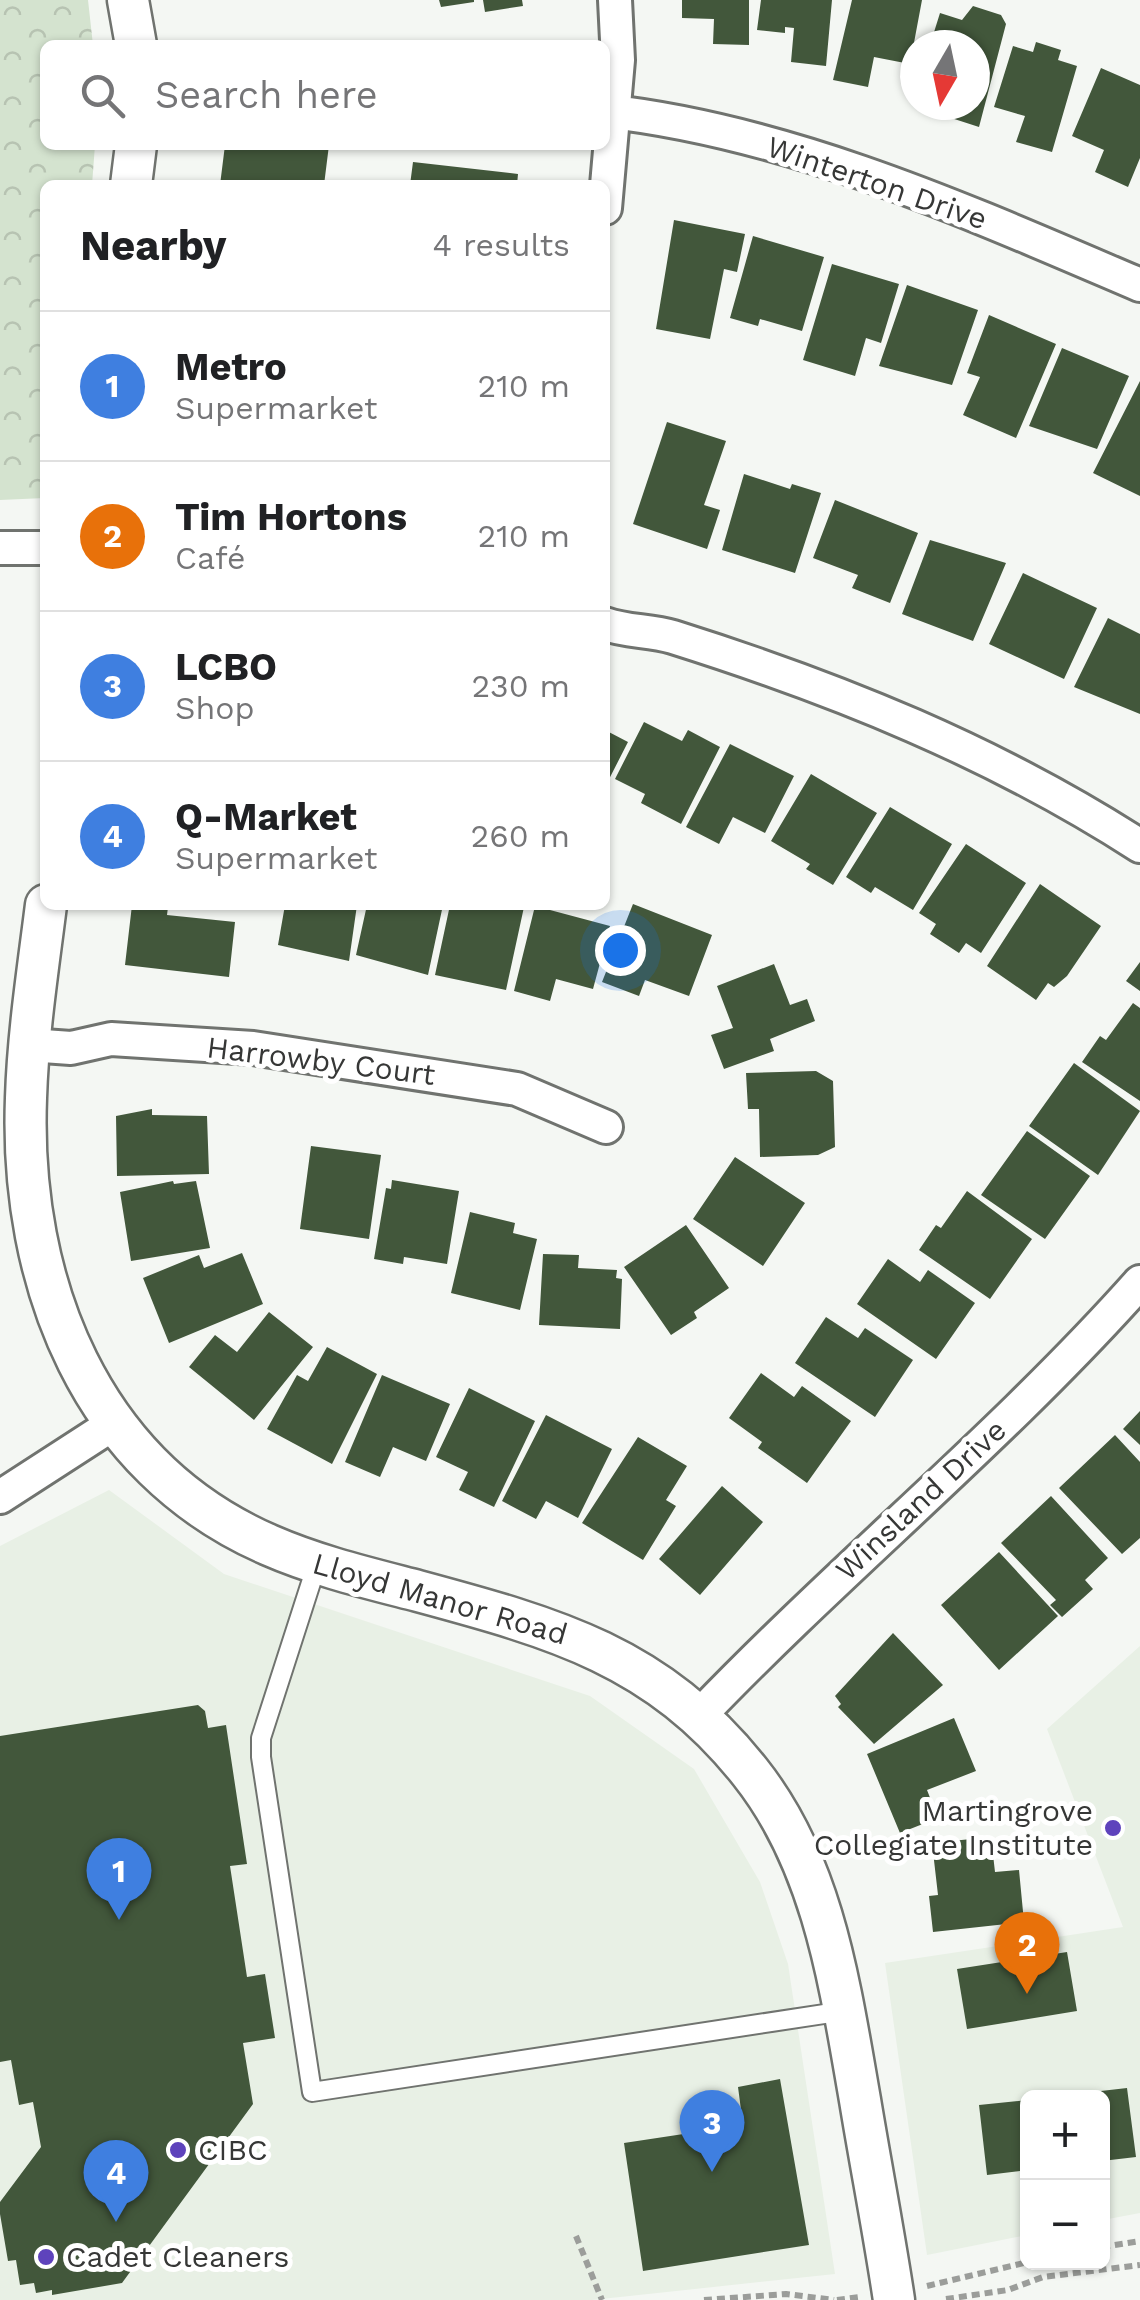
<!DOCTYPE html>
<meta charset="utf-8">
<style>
body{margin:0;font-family:"Work Sans",sans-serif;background:#f6f6f6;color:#202124}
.controls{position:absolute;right:30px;bottom:30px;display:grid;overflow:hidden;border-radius:15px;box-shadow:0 2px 8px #0004}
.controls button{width:90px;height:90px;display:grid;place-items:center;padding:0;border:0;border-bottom:2px solid #e0e0e0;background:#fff;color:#202124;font:50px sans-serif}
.compass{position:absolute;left:900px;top:30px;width:90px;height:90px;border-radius:50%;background:#fff;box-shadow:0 2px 8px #0004;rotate:189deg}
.you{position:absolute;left:620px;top:950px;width:35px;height:35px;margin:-25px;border:8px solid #fff;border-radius:50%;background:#1a73e8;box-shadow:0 0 0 15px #1a73e833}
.badge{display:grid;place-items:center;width:65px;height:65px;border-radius:50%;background:#2563eb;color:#fff;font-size:32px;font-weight:700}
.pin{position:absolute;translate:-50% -82px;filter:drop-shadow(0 2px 5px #0008)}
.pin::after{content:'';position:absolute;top:52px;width:35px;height:30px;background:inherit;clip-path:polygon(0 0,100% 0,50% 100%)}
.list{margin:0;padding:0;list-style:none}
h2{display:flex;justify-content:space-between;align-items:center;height:130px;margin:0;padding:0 40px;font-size:42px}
h2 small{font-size:32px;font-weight:400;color:#757577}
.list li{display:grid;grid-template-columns:65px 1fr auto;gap:30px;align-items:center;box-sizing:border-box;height:150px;padding:0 40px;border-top:2px solid #e0e0e0}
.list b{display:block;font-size:38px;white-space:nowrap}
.list p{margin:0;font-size:32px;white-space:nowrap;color:#757577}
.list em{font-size:32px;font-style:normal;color:#757577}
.icon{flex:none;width:55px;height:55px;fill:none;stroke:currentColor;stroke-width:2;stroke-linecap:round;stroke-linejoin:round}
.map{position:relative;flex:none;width:1140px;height:2300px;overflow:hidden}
.search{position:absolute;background:#fff;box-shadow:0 2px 8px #0004;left:40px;top:40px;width:570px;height:110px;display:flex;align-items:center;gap:25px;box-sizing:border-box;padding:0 35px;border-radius:15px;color:#757577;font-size:38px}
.panel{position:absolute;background:#fff;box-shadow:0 2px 8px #0004;left:40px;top:180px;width:570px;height:730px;border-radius:15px}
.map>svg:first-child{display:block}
</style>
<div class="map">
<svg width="1140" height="2300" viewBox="0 0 1140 2300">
<defs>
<pattern id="park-crowns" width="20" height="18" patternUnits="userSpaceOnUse" patternTransform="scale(2.5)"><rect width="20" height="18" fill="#d4e3cf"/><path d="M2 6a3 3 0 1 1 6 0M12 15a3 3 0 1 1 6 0" fill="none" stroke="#b7c3b2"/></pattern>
</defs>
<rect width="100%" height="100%" fill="#f4f7f3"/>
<!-- built -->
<path fill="#e8f0e5" d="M109,1490L224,1574L590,1696L694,1769L760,1882L788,1964L835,2274L592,2300H0V1546Z
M1140,1646V2213L1103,2220L1102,2098H1028L1027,2235L927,2255L885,1963L1123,1927L1047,1729Z"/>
<!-- park -->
<path fill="url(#park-crowns)" d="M0,0H88L93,45H45V145H95L92,185H45V498L0,500Z"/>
<!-- building -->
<path fill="#42573b" d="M439,0H474V2L441,7Z
M483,0H522L523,6L485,12Z
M682,0H749V45L713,44L714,19L682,18Z
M761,0H832L826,66L791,62L794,28L785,27V33L757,30Z
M852,0H922L910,64L874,57L868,87L833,80Z
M973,6L1001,15L1006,24L979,127L945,116L948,105H975V45H930L940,13L962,20Z
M1036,42L1061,50L1058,60L1077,66L1052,152L1016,142L1025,116L994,107L1013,46L1033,52Z
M1101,68L1140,85V158L1128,187L1095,172L1104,150L1072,136Z
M225,145H329L324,185H220Z
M413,162L518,174L517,185H410Z
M674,220L745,234L737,272L724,269L710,339L656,329Z
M753,236L824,257L802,331L760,319L758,326L730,318Z
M832,264L899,284L881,343L866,338L855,376L803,360Z
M907,285L978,310L952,385L879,366Z
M989,315L1056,344L1016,438L963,415L980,377L967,373Z
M1062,348L1129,376L1097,449L1029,426Z
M1140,381V496L1093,473Z
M667,422L726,441L704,505L720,510L707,549L633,524Z
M744,474L790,489L792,484L821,493L795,573L722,550Z
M835,500L918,533L890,603L852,588L858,575L813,558Z
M930,540L1006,563L973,641L902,614Z
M1023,573L1097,608L1064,679L989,644Z
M1108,618L1140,634V714L1074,687Z
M644,722L682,741L688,730L720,747L681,824L641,803L645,794L615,779Z
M605,730L628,742L605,787Z
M730,744L794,776L765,833L733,817L719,844L686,827Z
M811,774L877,813L833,885L806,869L810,864L771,841Z
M890,807L952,844L913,910L875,887L871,893L846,877Z
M966,844L1026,883L981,953L966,943L959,953L930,934L936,924L919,913Z
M1040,884L1101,926L1067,976L1054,987L1048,983L1036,1000L987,966Z
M633,904L712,935L689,996L645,980L639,996L602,982Z
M132,905L168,907L167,915L235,922L229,977L125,965Z
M285,905H357L349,961L278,945Z
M367,905H443L428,975L356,955Z
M450,905L524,907L506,990L435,975Z
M535,906L610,926L593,989L556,979L550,1001L514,991Z
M1140,962V991L1126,981Z
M774,964L790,1005L807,999L815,1021L770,1039L774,1051L724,1069L711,1035L733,1028L717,986Z
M1133,1003L1140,1008V1101L1082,1062L1100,1036L1106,1040Z
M1074,1063L1140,1111L1098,1175L1029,1126Z
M816,1071L833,1081L835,1147L818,1155L760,1157L759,1109H748L746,1073Z
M152,1109V1115L207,1116L209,1174L117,1176L116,1116Z
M1027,1131L1090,1176L1045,1239L981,1195Z
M311,1146L381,1155L369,1239L300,1229Z
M735,1157L805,1203L763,1266L693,1219Z
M392,1180L459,1191L447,1264L404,1257L403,1264L374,1259L386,1188L391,1189Z
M173,1181L174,1184L196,1181L210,1248L131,1261L120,1192Z
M967,1191L1032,1239L990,1299L919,1250L936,1225L941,1228Z
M470,1212L515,1223L513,1233L537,1239L520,1310L451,1293Z
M686,1225L729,1288L694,1312L697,1318L671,1335L624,1267Z
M242,1253L263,1304L169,1343L143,1278L199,1255L204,1268Z
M543,1254L579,1255L578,1268L617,1270L616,1278L622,1279L620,1329L539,1325Z
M888,1259L920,1282L928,1270L975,1303L936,1359L857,1304Z
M269,1312L313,1347L254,1420L189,1367L215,1335L237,1352Z
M826,1317L858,1338L865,1328L913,1360L875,1417L795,1363Z
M327,1347L377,1374L332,1464L267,1429L297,1375L308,1381Z
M761,1373L794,1397L802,1386L851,1421L807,1483L758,1448L762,1442L729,1418Z
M382,1375L450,1404L426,1461L393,1447L380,1477L345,1462Z
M469,1388L535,1421L494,1507L459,1490L468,1472L436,1457Z
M1140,1411V1445L1123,1429Z
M546,1415L612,1449L578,1518L546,1501L536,1519L502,1501Z
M1115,1435L1140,1462V1538L1122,1554L1059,1488Z
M638,1437L687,1466L666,1500L676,1506L643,1560L582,1523Z
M722,1486L763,1522L700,1595L659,1559Z
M1051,1496L1108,1558L1085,1580L1093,1589L1062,1617L1050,1605L1056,1600L1001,1543Z
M999,1552L1058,1616L999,1670L941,1605Z
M893,1633L943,1685L874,1744L838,1707L841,1704L835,1696Z
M198,1705L205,1711L208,1728L226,1725L247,1864L230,1866L247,1977L265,1974L275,2038L243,2043L253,2104L122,2283L52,2295V2290L36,2293L34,2283L20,2285L16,2260L8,2261L0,2214V2202L41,2147L33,2102L19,2105L11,2060L0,2062V1736Z
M954,1718L976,1771L927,1790L938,1818L900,1833L867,1754Z
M991,1837L995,1872L1019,1870L1024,1922L933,1932L929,1896L938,1895L932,1843Z
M1067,1952L1077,2011L967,2029L957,1969Z
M780,2079L809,2245L643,2271L624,2143L743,2125L738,2087Z
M1127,2088L1136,2157L1102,2161V2098L1066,2095Z
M1028,2100V2170L987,2175L979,2105Z"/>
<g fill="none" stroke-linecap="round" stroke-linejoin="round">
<!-- service casing -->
<g stroke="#70736f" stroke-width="22">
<path id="service" d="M317,1564L261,1738V1757L312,2092L844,2011"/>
</g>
<!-- minor casing -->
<g stroke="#70736f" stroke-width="38">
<path id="minor" d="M605,111C792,132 969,212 1140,285
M605,208L618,60L615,0
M0,548H45
M605,624C627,632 650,630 673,637C838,689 994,752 1140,846
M29,1045L71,1048L111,1039L253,1048L517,1089L606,1127
M0,1497L113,1424
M700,1715C843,1566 1003,1436 1140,1282"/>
</g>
<!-- tertiary casing -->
<g stroke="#70736f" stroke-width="45">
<path id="tertiary" d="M128,0L136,45
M131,185L136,145
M46,905C38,969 28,1033 26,1098C19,1283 90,1467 269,1545C317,1566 368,1578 418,1591C555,1628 658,1656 750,1772C824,1865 840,1986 860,2100C871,2167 884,2233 894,2300"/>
</g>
<!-- path -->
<path stroke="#9b9d9a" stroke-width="6" stroke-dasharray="8 5" stroke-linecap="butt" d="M576,2236L602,2300
M1102,2247L1140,2241
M927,2286L1028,2262
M946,2299L1008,2290L1043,2277L1140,2265
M704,2300L786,2294L834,2300
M837,2300L860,2297"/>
<!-- service -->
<use href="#service" stroke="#fff" stroke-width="18"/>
<!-- minor -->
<use href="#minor" stroke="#fff" stroke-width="32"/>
<!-- tertiary -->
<use href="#tertiary" stroke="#fff" stroke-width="40"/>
</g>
<!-- markers -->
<g fill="#5e43bc" stroke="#fff" stroke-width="4">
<circle cx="1113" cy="1828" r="10"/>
<circle cx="178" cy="2150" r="10"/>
<circle cx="46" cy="2257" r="10"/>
</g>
<g text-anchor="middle" stroke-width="10" stroke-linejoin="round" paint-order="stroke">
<!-- street labels -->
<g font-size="30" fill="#363736" stroke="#fff">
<text transform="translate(877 183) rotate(19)" y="10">Winterton Drive</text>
<text transform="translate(321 1061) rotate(7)" y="10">Harrowby Court</text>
<text transform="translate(921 1500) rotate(-43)" y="10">Winsland Drive</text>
<text transform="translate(440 1599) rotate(16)" y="10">Lloyd Manor Road</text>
</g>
<!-- poi labels -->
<g font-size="30" fill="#363736" stroke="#fff" text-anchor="start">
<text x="1093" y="1821" text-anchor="end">Martingrove<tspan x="1093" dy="34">Collegiate Institute</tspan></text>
<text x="198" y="2160">CIBC</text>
<text x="66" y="2267">Cadet Cleaners</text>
</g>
</g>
</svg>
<div class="controls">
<button>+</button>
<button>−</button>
</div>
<svg class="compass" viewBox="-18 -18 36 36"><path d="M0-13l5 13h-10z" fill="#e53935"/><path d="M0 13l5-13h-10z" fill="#757577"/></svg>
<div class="you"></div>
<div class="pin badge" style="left:119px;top:1920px;background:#3f7fe0">1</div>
<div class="pin badge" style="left:1027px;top:1994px;background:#e8710a">2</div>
<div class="pin badge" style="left:712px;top:2172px;background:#3f7fe0">3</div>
<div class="pin badge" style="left:116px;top:2222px;background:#3f7fe0">4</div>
<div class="search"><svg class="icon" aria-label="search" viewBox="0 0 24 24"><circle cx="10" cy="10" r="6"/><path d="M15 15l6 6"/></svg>Search here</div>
<section class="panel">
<h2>Nearby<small>4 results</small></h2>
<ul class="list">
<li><span class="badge" style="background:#3f7fe0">1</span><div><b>Metro</b><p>Supermarket</p></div><em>210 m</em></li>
<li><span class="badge" style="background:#e8710a">2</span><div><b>Tim Hortons</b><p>Café</p></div><em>210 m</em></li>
<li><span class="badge" style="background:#3f7fe0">3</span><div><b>LCBO</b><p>Shop</p></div><em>230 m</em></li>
<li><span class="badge" style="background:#3f7fe0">4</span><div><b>Q-Market</b><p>Supermarket</p></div><em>260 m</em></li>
</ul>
</section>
</div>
